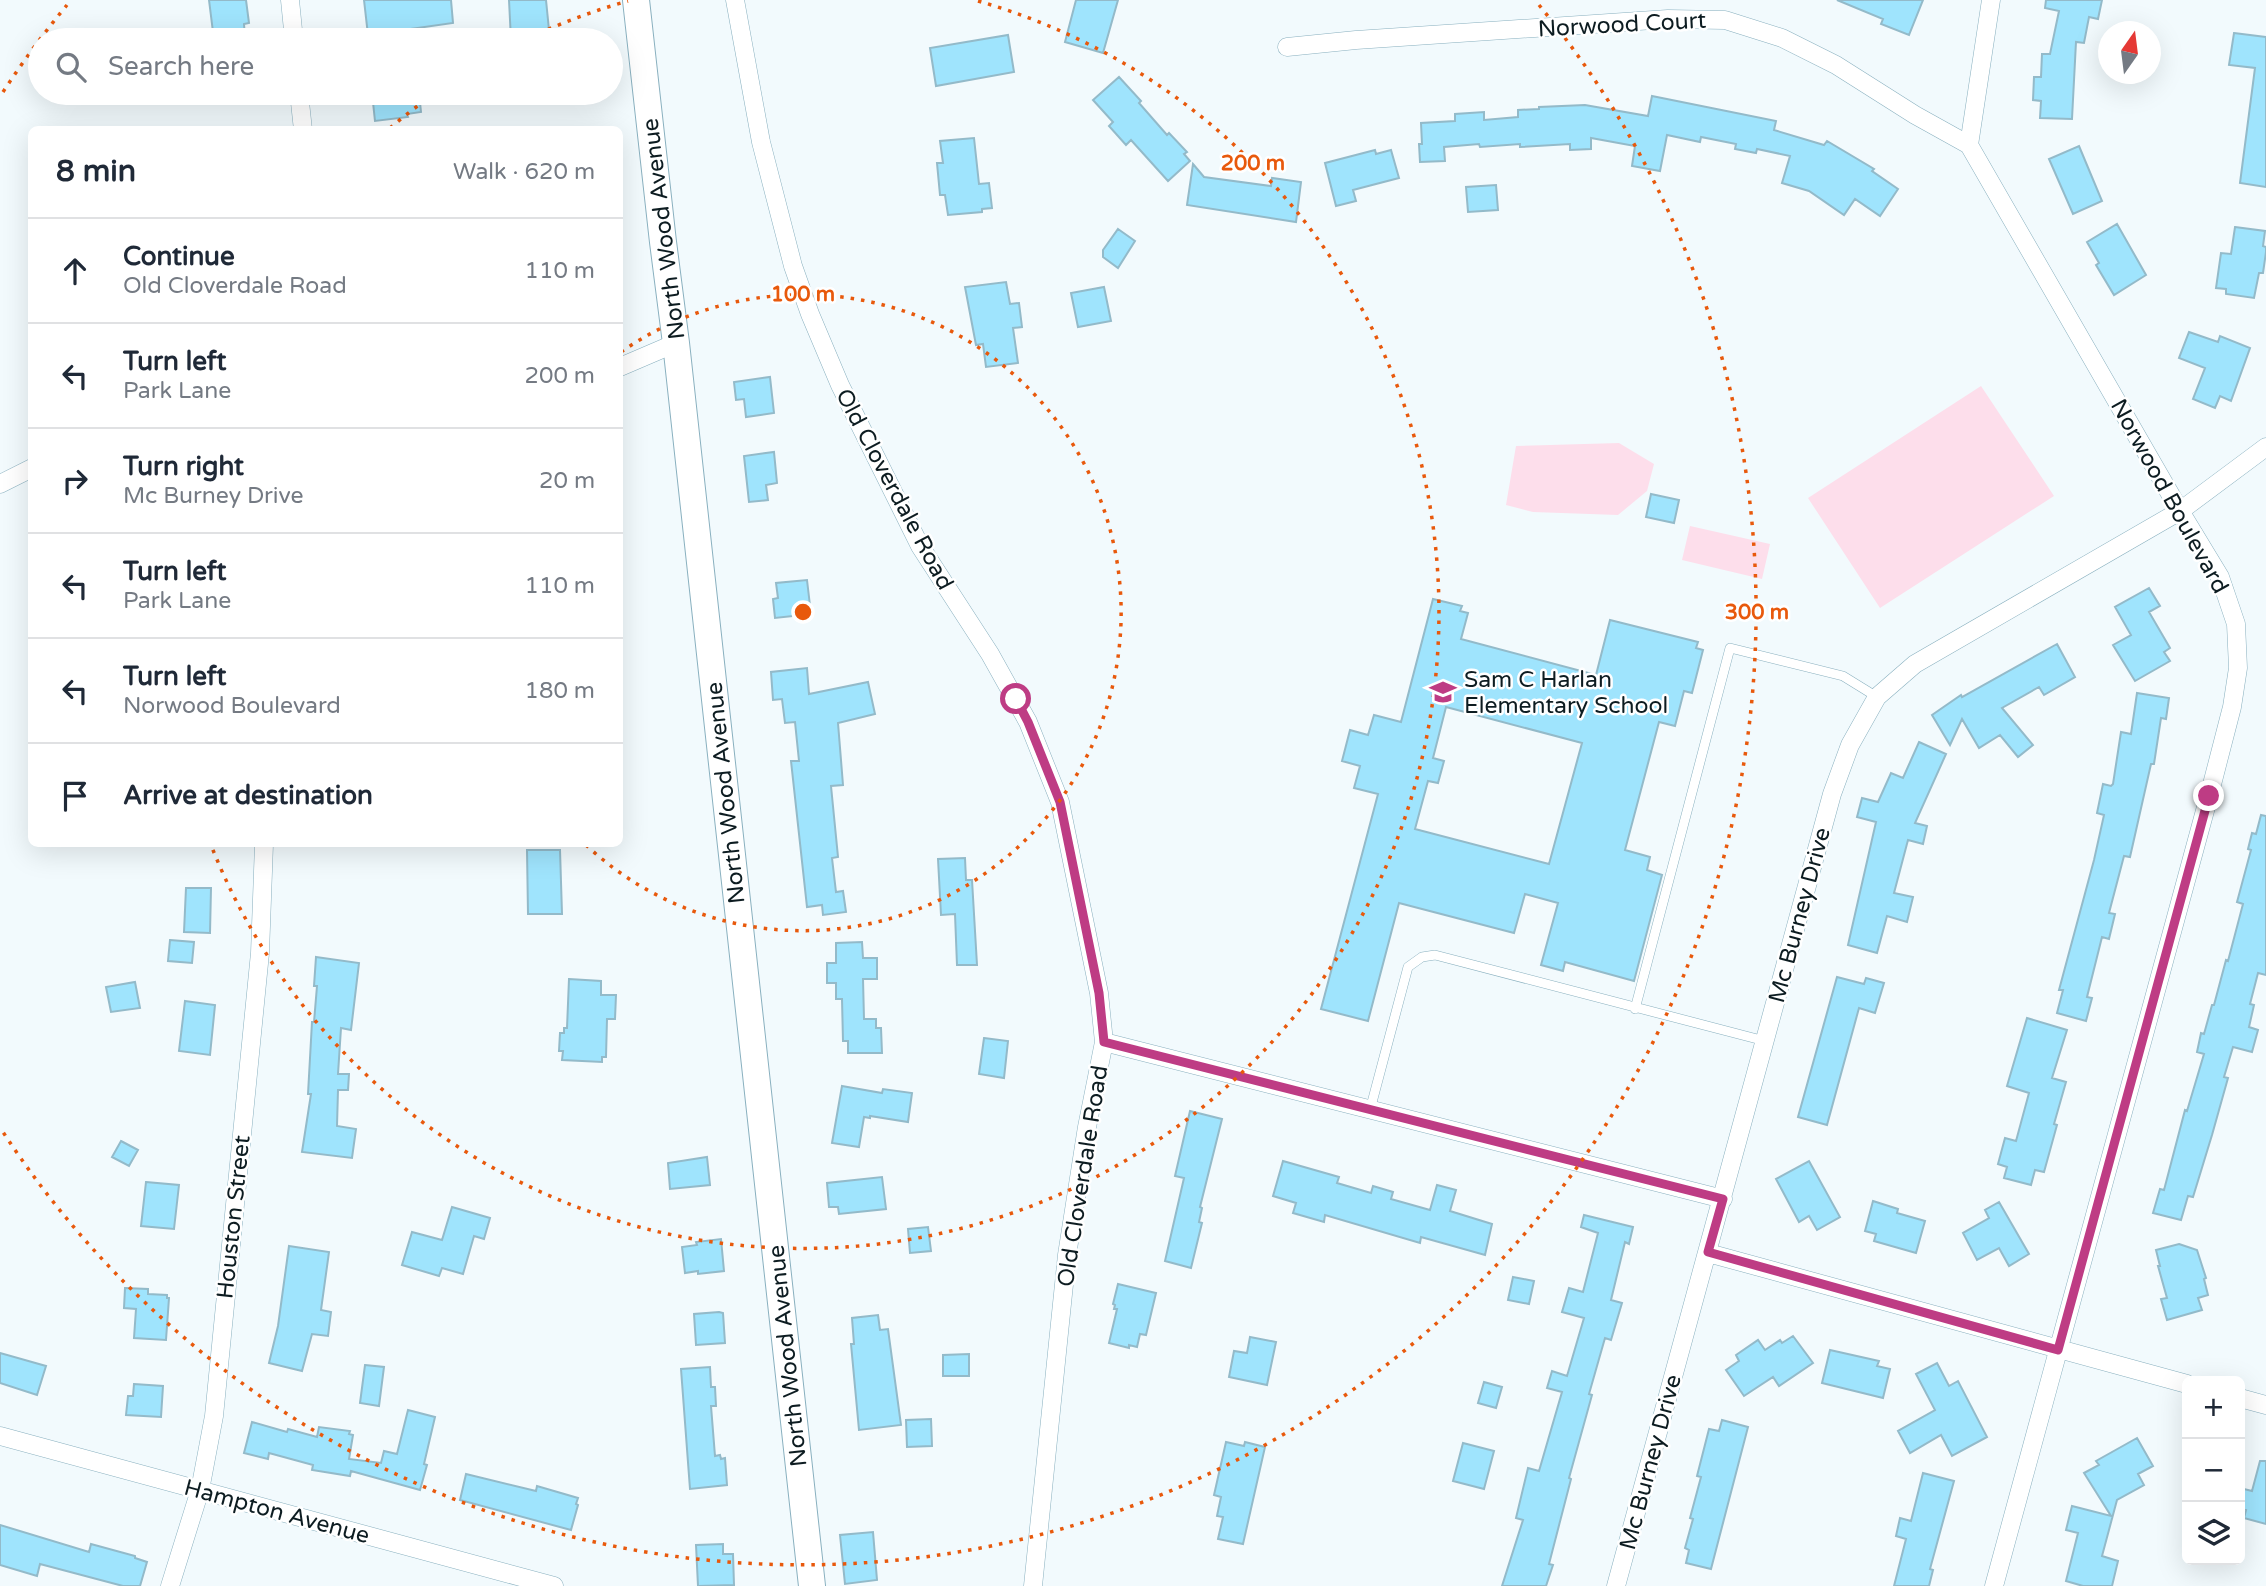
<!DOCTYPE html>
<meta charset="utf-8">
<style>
body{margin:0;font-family:"Varela Round",sans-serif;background:#f6f6f7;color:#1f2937}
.controls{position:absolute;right:21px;bottom:21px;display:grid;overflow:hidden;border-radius:10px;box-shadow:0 7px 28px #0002}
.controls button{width:63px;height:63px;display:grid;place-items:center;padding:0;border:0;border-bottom:2px solid #e0e1e3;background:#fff;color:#1f2937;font:35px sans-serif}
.compass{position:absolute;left:2098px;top:21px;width:63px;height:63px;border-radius:50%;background:#fff;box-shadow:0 7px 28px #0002;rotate:14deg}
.stop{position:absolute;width:21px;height:21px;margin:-16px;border:5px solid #be3c84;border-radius:50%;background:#fff}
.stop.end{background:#be3c84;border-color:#fff;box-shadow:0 2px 7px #0008}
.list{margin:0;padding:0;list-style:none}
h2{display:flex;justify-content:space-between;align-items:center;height:91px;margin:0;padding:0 28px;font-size:30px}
h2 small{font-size:23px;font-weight:400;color:#747a83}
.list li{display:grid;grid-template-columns:46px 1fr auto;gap:21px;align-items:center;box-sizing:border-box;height:105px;padding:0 28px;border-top:2px solid #e0e1e3}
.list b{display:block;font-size:26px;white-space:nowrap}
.list p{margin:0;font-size:23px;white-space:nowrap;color:#747a83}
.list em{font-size:23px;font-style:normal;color:#747a83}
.icon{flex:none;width:38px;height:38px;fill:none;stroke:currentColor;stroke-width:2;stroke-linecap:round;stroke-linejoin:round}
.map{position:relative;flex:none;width:2266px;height:1586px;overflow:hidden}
.search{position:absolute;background:#fff;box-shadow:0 7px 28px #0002;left:28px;top:28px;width:595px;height:77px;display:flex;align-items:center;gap:18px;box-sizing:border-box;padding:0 24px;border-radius:38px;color:#747a83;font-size:26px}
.panel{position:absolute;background:#fff;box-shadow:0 7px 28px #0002;left:28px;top:126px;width:595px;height:721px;border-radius:10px}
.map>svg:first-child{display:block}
</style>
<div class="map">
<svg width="2266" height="1586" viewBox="0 0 2266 1586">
<rect width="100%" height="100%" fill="#f2fafd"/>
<!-- green -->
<path fill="#fddeeb" d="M1981,386L2054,496L1880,608L1808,498Z
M1619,443L1654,464L1647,491L1618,515L1533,512L1506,505L1516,446Z
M1690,526L1770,544L1762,579L1682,560Z"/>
<!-- building -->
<path fill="#9fe4fd" stroke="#93bac9" stroke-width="2" fill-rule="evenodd" d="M209,0H246L249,23L244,24L245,38L214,40Z
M364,0H451L453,23L368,35Z
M509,0H546L550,40H511Z
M1076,0H1118L1103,53L1065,42Z
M1837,0H1923L1909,35L1881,24L1883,19Z
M2046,0H2102L2098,19L2089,17L2084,43L2076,42L2072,119L2040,118L2041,101L2033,100L2034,77H2041L2042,54H2050L2059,11L2045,8Z
M2234,33L2266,37V187L2240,183L2255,68L2229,65Z
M1008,35L1014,72L936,86L930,48Z
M1119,77L1141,101L1139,103L1167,135L1169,133L1187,152L1184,154L1190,161L1168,181L1131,140L1126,145L1109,126L1113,122L1093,100Z
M372,93H419L421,112L407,114L408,117L375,121Z
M1652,96L1776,121L1774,130L1824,145L1827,141L1874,169L1872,171L1898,189L1880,216L1855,199L1844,215L1809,191L1782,183L1790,156L1757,149L1756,153L1735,149L1736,144L1701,137L1700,142L1667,135L1660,171L1632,166L1635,146L1591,138V149L1570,150V144L1520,147V144L1480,147L1479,144L1444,147L1445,161L1420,162L1419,144H1422L1421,123L1455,121V114L1484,112V120L1518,117V110L1539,109V107L1585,105L1648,116Z
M974,138L979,184L989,183L992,208L982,209V212L948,215L945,195H940L937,163H943L940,141Z
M2079,146L2102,201L2073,214L2049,159Z
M1375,150L1376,154L1391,150L1399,178L1353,190L1356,201L1336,206L1325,163Z
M1193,164L1204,177L1271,186L1272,178L1301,182L1296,222L1187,205Z
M1496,185L1498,210L1468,212L1466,187Z
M2117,224L2146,275L2114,295L2096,265L2099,263L2087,242Z
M2235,227L2265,231L2263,246L2266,247V252L2263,273H2259L2254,298L2226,294V289L2216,288L2221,253L2231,254Z
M1118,229L1135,241L1118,268L1103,257V250Z
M1006,282L1010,304L1019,303L1022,327L1013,328L1018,363L986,367L983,344L976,345L965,287Z
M1104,287L1111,321L1078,327L1071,293Z
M2189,332L2218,342L2220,336L2250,348L2231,401L2220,396L2215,408L2193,399L2205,368L2179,358Z
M770,377L774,413L746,417L744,399L736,400L734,382Z
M774,452L777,483L766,485L768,500L749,502L744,456Z
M1651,494L1679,500L1674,523L1646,517Z
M807,580L811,614L775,618L773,599L778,598L776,583Z
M2149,588L2160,606L2149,612L2170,648L2164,652L2170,661L2135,681L2113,645L2131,635L2115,607Z
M1433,599L1462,606L1460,611L1468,613L1461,639L1596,675L1610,620L1698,642L1696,648L1703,650L1692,693L1684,691L1675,726L1659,722L1625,850L1650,857L1647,870L1662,875L1634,981L1565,962L1563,971L1541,965L1558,903L1525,894L1514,933L1399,903L1368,1021L1321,1009L1378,794L1354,788L1360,766L1342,761L1350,730L1368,735L1374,715L1401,722ZM1446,707L1582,743L1549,864L1415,829L1428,781L1438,783L1444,761L1433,758Z
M2057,644L2075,677L2044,695L2039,687L2002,708L2033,745L2018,757L2000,735L1979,748L1962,719L1950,745L1932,715L1961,695L1962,697Z
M807,668L809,694L868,682L875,714L838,723L843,785L831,786L838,857L832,858L836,892L843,891L846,912L823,915L822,905L807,907L791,761H799L795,722L785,723L782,699L773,700L771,672Z
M2137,693L2169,698L2166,719L2161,718L2154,764H2151L2130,857L2124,856L2109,913L2115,914L2109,939L2102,937L2087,997L2092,998L2086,1021L2057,1013L2063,990H2059L2094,860L2104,815L2097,813L2103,784L2111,786L2113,784L2121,732L2131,734Z
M1919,742L1946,754L1915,823L1927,826L1923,844L1908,840L1894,893L1913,897L1907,922L1887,916L1877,953L1848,945L1876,822L1857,817L1862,798L1878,802L1891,773L1903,778Z
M2261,815L2266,816V975L2258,973L2250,1004L2254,1005L2249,1027L2258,1030L2252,1052L2233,1047L2224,1077L2228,1078L2212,1135L2193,1197L2188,1196L2181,1220L2153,1213L2160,1189L2164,1190L2185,1110L2187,1111L2204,1054L2197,1052L2201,1033L2204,1034L2212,1005H2214L2226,960L2228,961L2243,904L2237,902L2251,850L2248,849L2252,833L2256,834Z
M527,850H560L562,914H528Z
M965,858L966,880H972L977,965H957L955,914L941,915L938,859Z
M186,888H211L210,933L184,932Z
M170,940L194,942L192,963L168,961Z
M862,942L863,958H877V979H863L864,1019H876V1028H881L882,1053H848V1041H843L842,999H836V983H827V963H836V943Z
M316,957L359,963L351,1030L341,1028L338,1074H349L348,1090H338L337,1126L356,1129L352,1158L302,1152L311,1094H308L312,1022H314L317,986H314Z
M1837,977L1864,984L1866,978L1884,983L1875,1013L1859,1008L1827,1125L1798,1117Z
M569,979L601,981V995H616L615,1019H607L606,1057H602V1062L562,1060L563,1051H559L560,1033H564V1028H567Z
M135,982L140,1008L111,1012L106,987Z
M185,1001L215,1005L210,1055L179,1051Z
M2027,1018L2067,1030L2052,1078L2066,1082L2054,1124L2057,1125L2044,1172L2035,1170L2031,1185L2004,1178L2007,1167L1998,1164L2005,1138L2016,1141L2029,1093L2007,1086Z
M984,1038L1008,1041L1004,1078L979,1074Z
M842,1086L882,1093L883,1089L912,1093L908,1122L870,1116V1118L864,1117L859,1147L832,1143Z
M1190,1111L1222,1119L1200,1207L1202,1208L1199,1222L1202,1223L1191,1268L1165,1261L1184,1178L1175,1176Z
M121,1141L138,1150L129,1166L112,1157Z
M707,1157L710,1185L670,1189L668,1163Z
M1283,1161L1339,1177L1337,1183L1371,1193L1373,1186L1393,1192L1391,1199L1430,1210L1437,1185L1456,1190L1450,1211L1492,1224L1485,1255L1421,1237L1420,1243L1325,1215L1324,1222L1293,1213L1296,1203L1273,1196Z
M1809,1161L1840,1217L1817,1230L1809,1216L1799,1222L1776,1179Z
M882,1177L886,1209L839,1214L838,1207H829L827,1183Z
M146,1182L179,1185L174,1229L141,1226Z
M1873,1201L1898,1209L1897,1213L1925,1221L1916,1253L1874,1241L1876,1234L1865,1231Z
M1999,1202L2029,1254L2009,1266L1999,1248L1977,1260L1963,1233L1989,1218L1985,1210Z
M452,1207L490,1218L484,1239L474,1236L463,1274L442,1268L439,1276L402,1265L412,1232L442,1240Z
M1584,1215L1633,1227L1629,1244L1625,1242L1611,1300L1622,1303L1611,1340L1605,1338L1589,1394L1592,1395L1569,1478L1571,1479L1549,1564L1553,1565L1546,1586H1502L1523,1520L1516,1518L1528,1468L1539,1471L1562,1392L1547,1388L1552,1371L1567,1376L1584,1318L1562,1312L1569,1288L1583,1292L1598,1233L1581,1227Z
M928,1227L931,1251L910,1253L908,1229Z
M721,1239L724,1271L698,1274V1271L685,1273L682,1247L697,1245L696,1242Z
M2179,1244L2197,1250L2206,1278L2204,1279L2208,1295L2198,1298L2202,1310L2167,1320L2161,1299L2167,1298L2158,1266H2160L2156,1250Z
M289,1246L329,1252L321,1310L331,1312L328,1336L312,1334L302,1371L269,1363L278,1326Z
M1513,1277L1534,1281L1529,1304L1508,1300Z
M1118,1284L1156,1293L1146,1335L1140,1334L1137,1347L1129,1345V1348L1109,1343L1117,1309H1114L1115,1305L1113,1304Z
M125,1288L148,1289V1294L167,1295V1298H169L166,1340L134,1338L136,1309L124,1308Z
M719,1312L723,1313L725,1343L696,1345L694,1314Z
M878,1315L880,1330L888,1329L901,1425L859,1430L851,1344H854L852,1318Z
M1793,1336L1813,1363L1779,1386L1773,1377L1744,1396L1726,1370L1739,1361L1736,1355L1758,1340L1765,1350L1780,1340L1782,1343Z
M1250,1337L1276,1342L1267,1385L1229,1377L1234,1351L1247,1353Z
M1830,1350L1879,1361L1877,1366L1890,1369L1883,1398L1822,1383Z
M0,1353L46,1366L37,1395L0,1383Z
M969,1354V1376H943V1355Z
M1937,1363L1949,1386L1958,1381L1987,1437L1952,1456L1941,1435L1910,1453L1898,1431L1935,1410L1916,1374Z
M365,1365L384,1367L379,1406L360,1403Z
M710,1367L711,1387H715L716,1406H711L715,1456L720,1455L721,1459L725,1458L727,1485L690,1489L681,1369Z
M1484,1382L1502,1387L1496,1408L1478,1403Z
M134,1384L163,1386L161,1417L126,1415L128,1396H133Z
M408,1410L435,1417L424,1464L427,1465L420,1490L351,1471L350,1476L312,1470L313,1465L269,1453L268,1459L244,1453L252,1422L287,1432L288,1429L317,1437L319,1427L350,1431L349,1434L353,1435L349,1459L381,1463L384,1451L397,1454Z
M931,1419L932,1446L907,1447L906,1420Z
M1722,1420L1748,1427L1711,1569L1686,1563L1689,1550L1685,1548L1693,1519L1690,1518L1701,1477L1697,1476L1709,1429L1719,1431Z
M2137,1438L2153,1466L2138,1474L2144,1485L2117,1500L2102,1556L2118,1561L2112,1586H2083L2066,1581L2078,1533L2066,1530L2072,1506L2111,1516L2084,1473L2099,1465L2096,1461Z
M1226,1442L1244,1446L1245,1442L1265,1447L1243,1544L1218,1539L1223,1517L1217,1516L1221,1497L1214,1495Z
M1463,1443L1494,1451L1484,1489L1453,1481Z
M2260,1461H2266V1524L2244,1518L2246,1510L2240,1509V1488L2252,1491Z
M1923,1473L1954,1481L1930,1569L1933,1570L1929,1586H1894L1906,1539L1896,1536L1900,1518L1911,1521Z
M466,1474L536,1491L537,1486L578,1498L576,1504L578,1505L571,1530L460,1500Z
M0,1525L89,1552L91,1544L135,1556V1558L147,1562L140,1586H123L40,1564L37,1576L0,1565Z
M873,1532L877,1580L845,1584L840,1535Z
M723,1544V1554H733L734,1585L698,1586L696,1545Z"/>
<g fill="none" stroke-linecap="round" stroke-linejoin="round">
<!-- service casing -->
<g stroke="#89b0bf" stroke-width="10">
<path id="service" d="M1635,1009L1730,648L1843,676L1877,697
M1370,1110L1408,967L1422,957L1435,955L1765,1041"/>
</g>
<!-- minor casing -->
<g stroke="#89b0bf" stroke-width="19">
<path id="minor" d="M290,0L294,40
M735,0L761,142L793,266L810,314L840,385L920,546L990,654L1028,722L1060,802L1099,993L1104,1042L1087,1127L1067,1255L1033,1586
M1991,0L1969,145L2180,511L2220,577L2236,624L2238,668L2232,707L2209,796L1994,1586
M1287,47L1356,40L1668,19L1725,20L1782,38L1836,65L1915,115L1969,145
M299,93L303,130
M620,367L676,343
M0,484L32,468
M1104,1042L1723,1199
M1708,1253L2187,1384
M2240,1398L2266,1405
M0,1436L554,1586
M170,1586L200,1490L214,1416L260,953L264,844
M1616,1586L1832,794L1850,745L1877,697L1915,664L2180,511L2266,447"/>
</g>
<!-- secondary casing -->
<g stroke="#89b0bf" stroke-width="28">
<path id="secondary" d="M636,0L663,242L676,343L812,1586"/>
</g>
<!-- service -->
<use href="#service" stroke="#fff" stroke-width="9"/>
<!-- minor -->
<use href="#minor" stroke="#fff" stroke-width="18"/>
<!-- secondary -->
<use href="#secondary" stroke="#fff" stroke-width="26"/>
</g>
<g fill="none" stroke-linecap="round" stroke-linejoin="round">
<!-- route -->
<path stroke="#be3c84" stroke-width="9" d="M1016,699L1028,722L1060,802L1099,993L1104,1042L1723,1199L1708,1252L2058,1350L2209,796"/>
</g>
<!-- distance rings -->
<g fill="none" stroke="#e8590c" stroke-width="3.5" stroke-dasharray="3.5 7">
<path d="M621 352A318 318 0 1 1 586 845"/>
<path d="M390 128A636 636 0 0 1 434 94M529 38A636 636 0 0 1 628 1M978 1A636 636 0 1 1 211 845"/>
<path d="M3 92A954 954 0 0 1 67 5M1539 5A954 954 0 1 1 3 1132"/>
</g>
<!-- icons -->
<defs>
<g id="school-bare" transform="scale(2.1)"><path d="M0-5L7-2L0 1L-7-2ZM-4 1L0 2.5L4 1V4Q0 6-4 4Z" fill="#be3c84" stroke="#fff" stroke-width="2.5" paint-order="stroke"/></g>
</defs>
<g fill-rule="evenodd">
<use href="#school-bare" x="1443" y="692"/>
</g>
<g text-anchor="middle" stroke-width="5" stroke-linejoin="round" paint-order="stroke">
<!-- street labels -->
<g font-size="23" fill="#0d1c21" stroke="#fff">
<text transform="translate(1622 24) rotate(-3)" y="8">Norwood Court</text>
<text transform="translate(663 229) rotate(-97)" y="8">North Wood Avenue</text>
<text transform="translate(895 489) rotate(62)" y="8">Old Cloverdale Road</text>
<text transform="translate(2170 496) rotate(61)" y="8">Norwood Boulevard</text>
<text transform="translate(725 793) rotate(-96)" y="8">North Wood Avenue</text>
<text transform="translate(1799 915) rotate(-75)" y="8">Mc Burney Drive</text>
<text transform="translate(1082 1176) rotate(-81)" y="8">Old Cloverdale Road</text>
<text transform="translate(233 1217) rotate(-84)" y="8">Houston Street</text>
<text transform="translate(787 1356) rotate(-96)" y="8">North Wood Avenue</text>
<text transform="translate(1650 1462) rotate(-75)" y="8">Mc Burney Drive</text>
<text transform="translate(277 1511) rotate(15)" y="8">Hampton Avenue</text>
</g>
<!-- poi labels -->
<g font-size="23" fill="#0d1c21" stroke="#fff" text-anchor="start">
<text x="1464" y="687">Sam C Harlan<tspan x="1464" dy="26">Elementary School</tspan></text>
</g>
</g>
<circle cx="803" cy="612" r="10" fill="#e8590c" stroke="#fff" stroke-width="3.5"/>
<g font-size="21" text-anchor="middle" font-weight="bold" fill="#e8590c" stroke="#fff" stroke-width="5" stroke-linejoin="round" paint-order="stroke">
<text x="1253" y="170">200 m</text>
<text x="803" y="301">100 m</text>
<text x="1757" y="619">300 m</text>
</g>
</svg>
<div class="controls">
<button>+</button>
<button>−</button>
<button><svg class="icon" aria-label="layers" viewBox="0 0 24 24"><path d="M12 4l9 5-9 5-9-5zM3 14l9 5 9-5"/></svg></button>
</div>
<svg class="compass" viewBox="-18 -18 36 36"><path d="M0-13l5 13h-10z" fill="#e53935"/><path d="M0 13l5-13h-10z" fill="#747a83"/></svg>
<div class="stop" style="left:1016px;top:699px"></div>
<div class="stop end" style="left:2209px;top:796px"></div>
<div class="search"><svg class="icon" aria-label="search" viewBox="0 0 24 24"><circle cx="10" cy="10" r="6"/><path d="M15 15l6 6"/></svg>Search here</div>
<section class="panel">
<h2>8 min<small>Walk · 620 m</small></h2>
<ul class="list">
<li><svg class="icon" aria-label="ahead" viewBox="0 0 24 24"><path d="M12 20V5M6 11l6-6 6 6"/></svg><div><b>Continue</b><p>Old Cloverdale Road</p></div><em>110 m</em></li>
<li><svg class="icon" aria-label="left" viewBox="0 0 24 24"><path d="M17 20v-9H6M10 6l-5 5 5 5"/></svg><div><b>Turn left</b><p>Park Lane</p></div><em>200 m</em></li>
<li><svg class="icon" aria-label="right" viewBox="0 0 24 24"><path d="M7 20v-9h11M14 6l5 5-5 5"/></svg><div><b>Turn right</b><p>Mc Burney Drive</p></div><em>20 m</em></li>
<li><svg class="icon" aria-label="left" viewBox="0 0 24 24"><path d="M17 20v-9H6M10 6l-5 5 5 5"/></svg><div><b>Turn left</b><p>Park Lane</p></div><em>110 m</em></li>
<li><svg class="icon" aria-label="left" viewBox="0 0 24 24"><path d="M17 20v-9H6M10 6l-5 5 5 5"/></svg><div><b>Turn left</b><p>Norwood Boulevard</p></div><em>180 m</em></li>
<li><svg class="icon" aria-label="arrive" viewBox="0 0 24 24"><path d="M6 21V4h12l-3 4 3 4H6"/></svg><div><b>Arrive at destination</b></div></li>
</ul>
</section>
</div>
